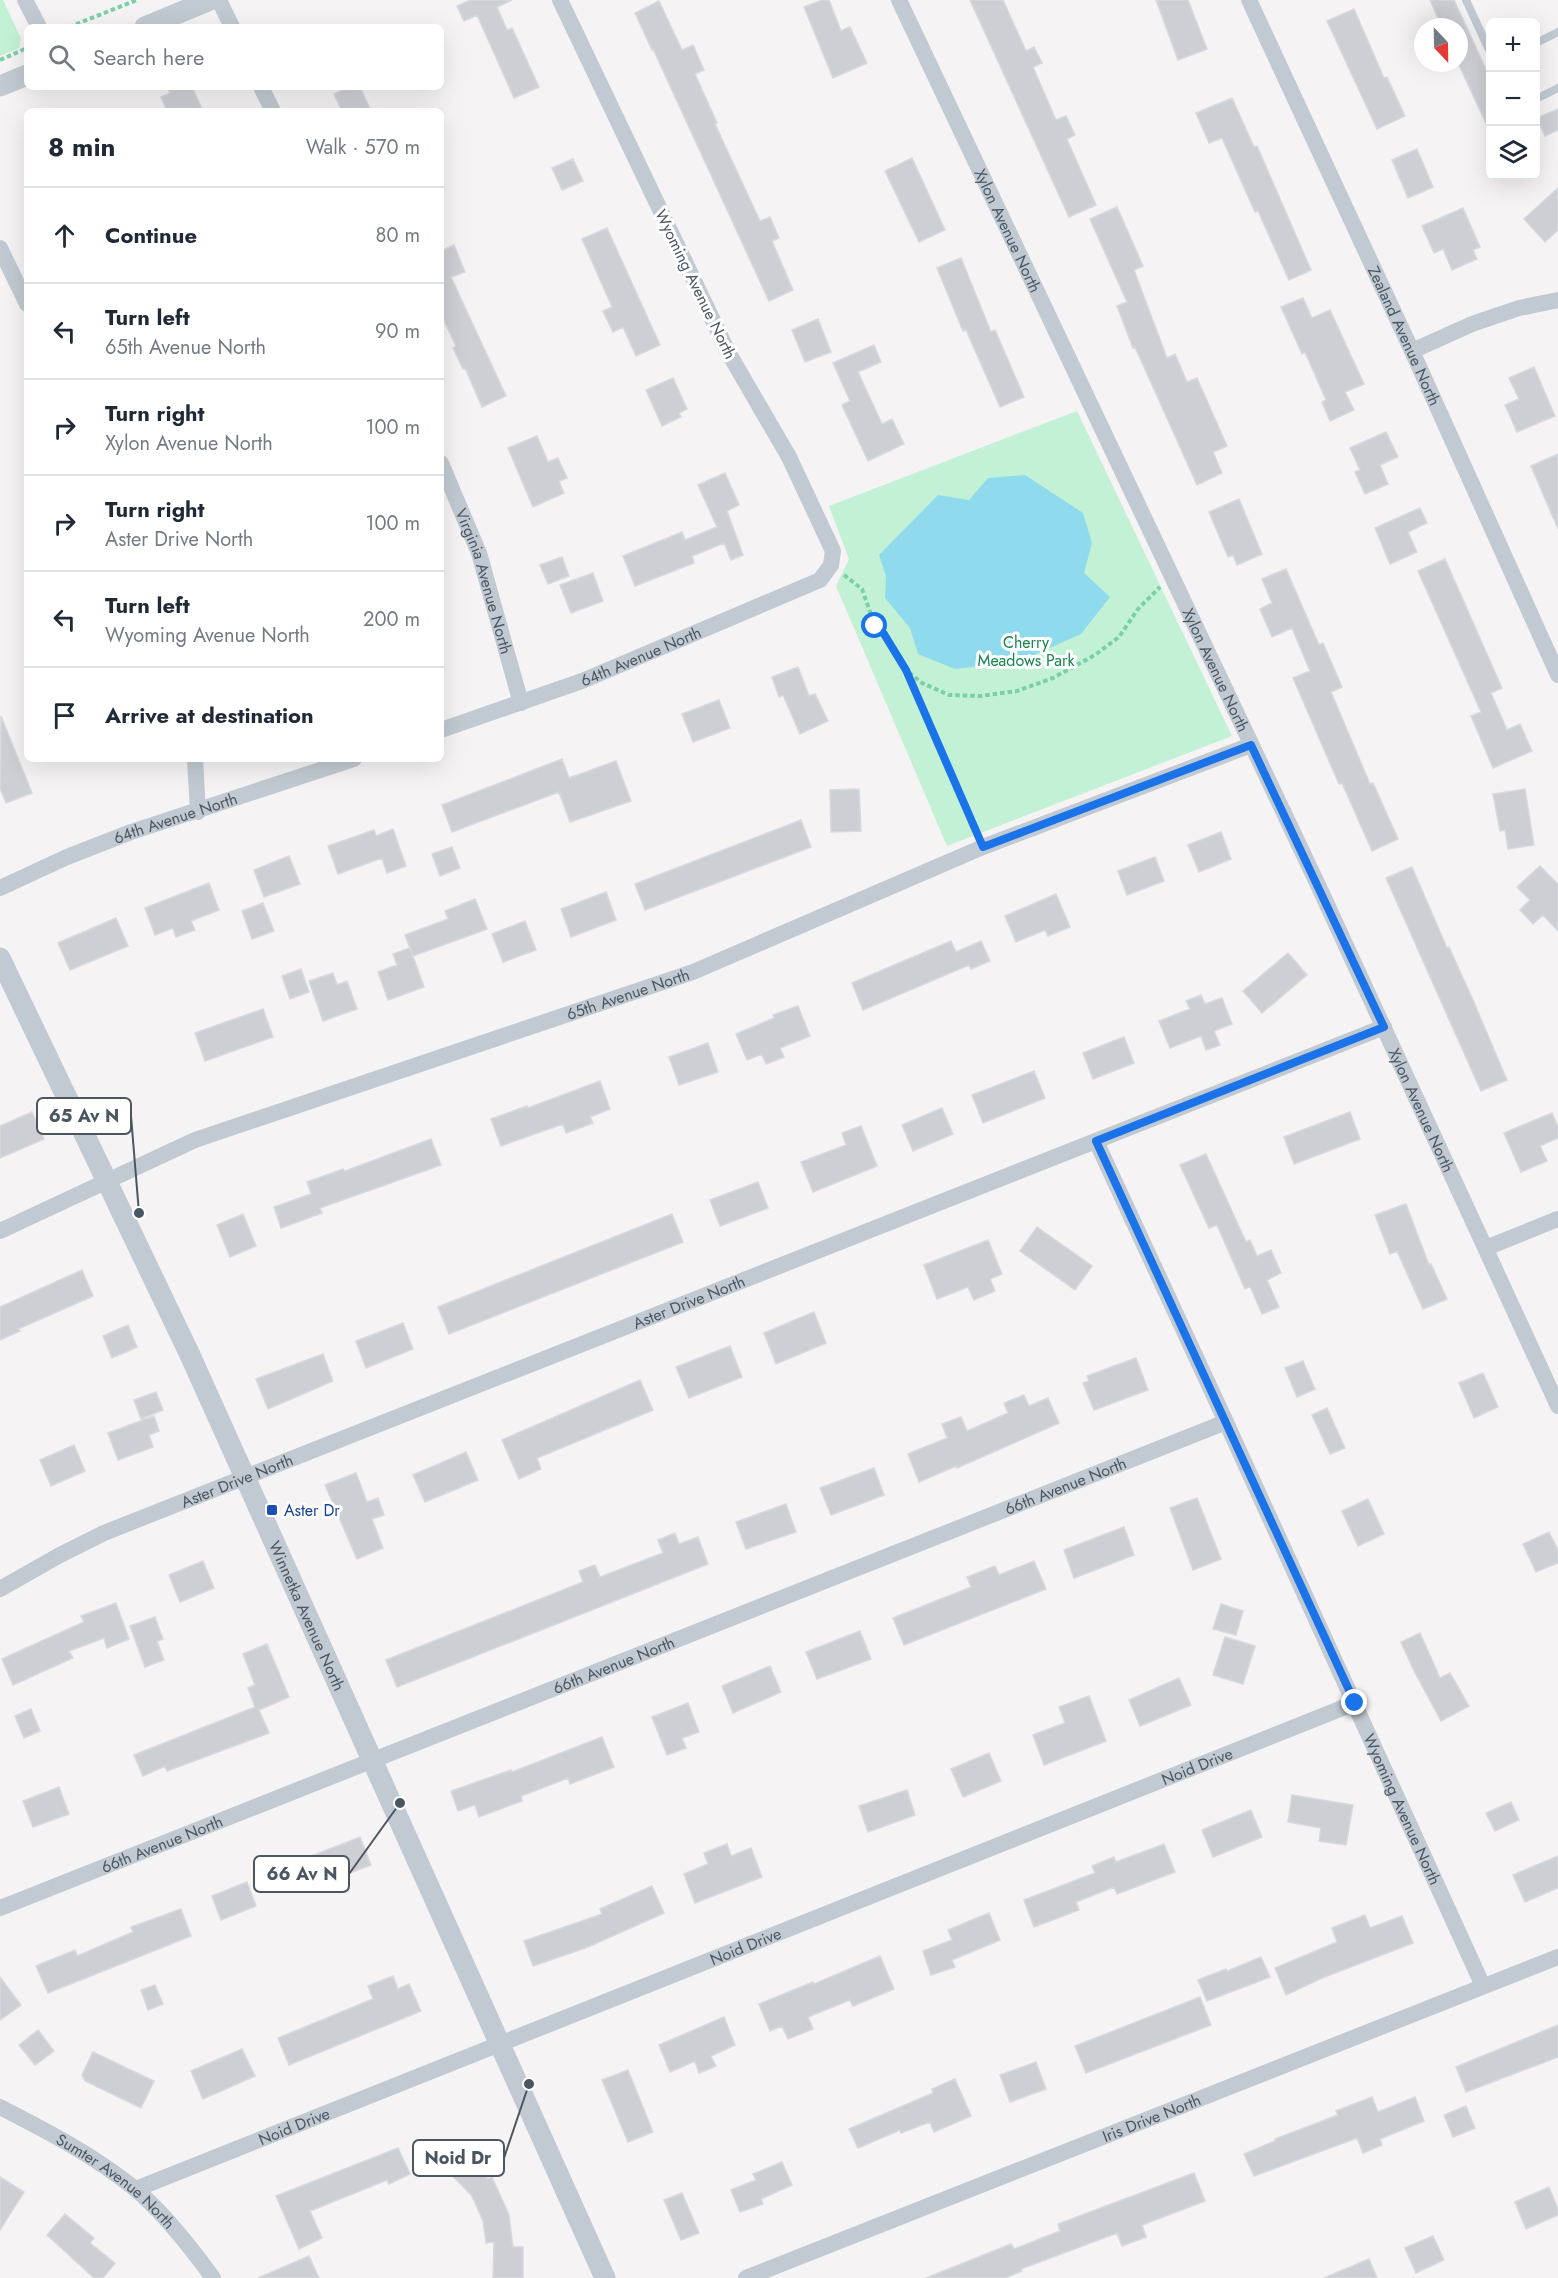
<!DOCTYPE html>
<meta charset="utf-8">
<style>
body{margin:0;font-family:Jost,sans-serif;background:#f6f6f7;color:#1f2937}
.controls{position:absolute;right:18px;top:18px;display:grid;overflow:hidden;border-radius:9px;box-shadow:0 6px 24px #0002}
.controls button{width:54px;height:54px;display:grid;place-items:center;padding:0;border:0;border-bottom:2px solid #e0e1e3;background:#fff;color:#1f2937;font:30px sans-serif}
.compass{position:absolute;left:1414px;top:18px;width:54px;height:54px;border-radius:50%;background:#fff;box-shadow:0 6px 24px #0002;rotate:158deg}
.stop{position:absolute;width:18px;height:18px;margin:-14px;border:4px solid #1a73e8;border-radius:50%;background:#fff}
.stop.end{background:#1a73e8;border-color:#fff;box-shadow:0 2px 6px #0008}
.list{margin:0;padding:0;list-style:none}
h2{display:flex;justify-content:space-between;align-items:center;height:78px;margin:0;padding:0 24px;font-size:26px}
h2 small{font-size:20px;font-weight:400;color:#747a83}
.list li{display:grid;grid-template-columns:39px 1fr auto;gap:18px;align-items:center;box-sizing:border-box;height:96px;padding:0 24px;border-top:2px solid #e0e1e3}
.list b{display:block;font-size:22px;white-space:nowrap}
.list p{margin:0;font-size:20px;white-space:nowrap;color:#747a83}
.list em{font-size:20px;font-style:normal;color:#747a83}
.icon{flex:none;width:33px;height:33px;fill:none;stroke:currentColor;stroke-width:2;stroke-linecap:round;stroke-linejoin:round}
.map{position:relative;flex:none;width:1558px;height:2278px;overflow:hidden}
.search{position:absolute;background:#fff;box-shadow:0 6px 24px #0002;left:24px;top:24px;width:420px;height:66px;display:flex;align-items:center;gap:15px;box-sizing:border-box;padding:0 21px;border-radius:9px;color:#747a83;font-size:22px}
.panel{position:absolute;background:#fff;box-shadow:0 6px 24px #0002;left:24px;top:108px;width:420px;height:654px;border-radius:9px}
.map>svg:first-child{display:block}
</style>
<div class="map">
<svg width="1558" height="2278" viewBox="0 0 1558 2278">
<rect width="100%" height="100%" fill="#f5f3f3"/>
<!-- green -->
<path fill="#c3f1d5" d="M0,0H3L21,38L19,48L0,56Z
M1077,411L1232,736L947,846L836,586L849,559L829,506Z"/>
<!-- water -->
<path fill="#90daee" d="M1025,475L1083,513L1092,543L1084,573L1110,597L1081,634L1018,662L955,669L918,654L910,628L885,598L886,576L879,555L938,495L969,500L988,478Z"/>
<!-- building -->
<path fill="#cdcfd5" stroke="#d7d9de" stroke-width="1.5" d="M470,0H512L497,7L507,30L512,28L539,87L514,98L477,15L464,21L457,6Z
M822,0H829L841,31L850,27L867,63L833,78L804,7Z
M970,0H1003L1026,51L1034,47L1042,63L1033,67L1056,120L1066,116L1075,135L1067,139L1096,205L1069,217Z
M1156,0H1188L1207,49L1178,60Z
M1430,0H1454L1491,80V134L1459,65V27H1442Z
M659,1L682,50L693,45L704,70L695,74L717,123L715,124L760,221L770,217L779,238L772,241L793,290L769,301L653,49L652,50L635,13Z
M1354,9L1384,78L1387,77L1405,116L1377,129L1327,21Z
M167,87H192L203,111H167L161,97L170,93Z
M349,87H360L371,111H342L334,94Z
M1232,98L1254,147L1257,146L1311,270L1289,280L1258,211L1255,212L1222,138L1209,143L1196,113Z
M1558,109V130L1545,136L1537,118Z
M1417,149L1433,187L1408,198L1392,160Z
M912,158L945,230L919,242L885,171Z
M573,159L583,181L562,190L552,168Z
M1558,188V230L1545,242L1524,219Z
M1117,207L1143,266L1134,270L1167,358L1175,354L1187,382L1197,378L1227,446L1213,452L1222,473L1197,485L1135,347L1133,348L1117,306L1127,302L1090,219Z
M1463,208L1480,247L1473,250L1477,259L1452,270L1443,249L1434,253L1422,226Z
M607,228L660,345L636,356L623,327L613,332L603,311L612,307L582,239Z
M454,245L465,272L451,277L506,396L482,407L465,368L463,369L453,348L456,346L441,314V251Z
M961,258L991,332L995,330L1024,397L1000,407L966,330L963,331L937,268Z
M1303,298L1312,318L1330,310L1364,384L1345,392L1354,410L1330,421L1322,402L1326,400L1305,352L1302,354L1281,307Z
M818,319L831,352L805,362L792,330Z
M874,345L881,362L858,372L882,424L892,419L904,444L868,461L842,405L850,401L833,363Z
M1534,367L1555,416L1517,432L1505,405L1519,399L1509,378Z
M673,378L687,409L679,413L681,417L662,426L646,390Z
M1386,432L1398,457L1380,465L1388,484L1365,494L1355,472L1360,470L1350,448Z
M537,436L548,462L558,458L567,478L559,481L564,493L533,507L508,448Z
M1558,454V529L1531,466Z
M725,473L739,505L727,511L743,555L731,560L724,543L692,556L694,563L635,586L623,556L682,532L685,540L717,527L698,485Z
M1239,499L1262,554L1237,565L1233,555L1228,557L1209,512Z
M1420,508L1427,523L1408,532L1417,552L1390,564L1375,528Z
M562,557L569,576L548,584L540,565Z
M1445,559L1502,688L1491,693L1507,730L1520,724L1532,751L1493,768L1471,716L1481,712L1418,571Z
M1286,569L1319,645L1323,643L1342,687L1331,692L1370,784L1373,783L1398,839L1372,851L1342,783L1339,784L1293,678L1310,671L1292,628L1272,637L1260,609L1272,603L1262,579Z
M593,573L603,601L571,613L560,585Z
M798,667L809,696L815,694L828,721L800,734L783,695L779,697L772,677Z
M719,700L730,728L693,742L682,714Z
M1,716L32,793L6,803L0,788Z
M562,759L569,778L616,761L631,801L570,822L559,792L452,832L442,805Z
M859,789L861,831L831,832L830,790Z
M1525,789L1534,845L1508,849L1505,830L1500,831L1493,794Z
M801,820L811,847L645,910L635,884Z
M393,829L406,866L387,873L382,858L338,874L328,846L374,830L376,836Z
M1221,832L1231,859L1199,872L1188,845Z
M452,847L460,868L440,876L432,854Z
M289,856L300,884L264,897L254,870Z
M1155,857L1164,881L1127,895L1118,871Z
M1540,866L1558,884V931L1543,915L1533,924L1520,910L1530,900L1517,887Z
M1412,867L1447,948L1449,947L1473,1000L1507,1080L1481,1091L1386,878Z
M209,883L219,910L191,921L195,930L176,937L173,928L155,935L145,908Z
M606,892L616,920L571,937L561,909Z
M1056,894L1070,927L1048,936L1045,930L1016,942L1005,916Z
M475,899L487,929L413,956L405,935L448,919L445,911Z
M263,903L274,931L252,939L242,911Z
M116,918L128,946L70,970L58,943Z
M525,921L536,950L503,962L492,934Z
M951,941L956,952L981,941L990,961L971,969L969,965L863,1010L852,983Z
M410,948L424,987L388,1000L378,972L397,965L393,954Z
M1288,953L1307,975L1262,1013L1243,991Z
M301,969L309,992L290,999L282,976Z
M333,973L337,985L347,981L357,1009L323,1021L309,981Z
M1201,995L1205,1004L1222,998L1232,1024L1214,1031L1220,1045L1206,1050L1201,1036L1170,1048L1159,1021L1190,1009L1186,1001Z
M798,1006L810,1036L780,1048L784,1057L766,1064L762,1054L747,1060L736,1034L774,1018L773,1015Z
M263,1009L273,1037L205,1061L195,1033Z
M1124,1037L1134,1063L1093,1079L1083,1053Z
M708,1043L718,1072L679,1085L669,1057Z
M1034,1071L1045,1098L983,1123L972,1095Z
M600,1081L610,1109L590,1117L593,1123L566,1133L563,1124L501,1146L491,1119L527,1106L528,1108Z
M942,1108L953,1134L913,1151L902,1125Z
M32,1112L44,1139L0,1158V1126Z
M1350,1112L1360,1139L1294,1164L1284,1137Z
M1552,1113L1558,1127V1138L1540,1146L1547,1161L1521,1172L1504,1133Z
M861,1126L877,1166L813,1192L801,1162L846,1145L842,1133Z
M431,1139L441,1165L320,1208L322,1213L281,1228L274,1207L311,1194L307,1182L343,1169L345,1171Z
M1206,1154L1246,1242L1250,1240L1257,1256L1271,1250L1281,1273L1267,1280L1279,1307L1262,1314L1250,1286L1245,1289L1217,1225L1209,1228L1180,1165Z
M758,1182L768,1208L720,1226L710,1200Z
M1406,1204L1429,1265L1431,1264L1447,1299L1423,1309L1397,1251L1390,1254L1375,1215Z
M243,1214L256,1246L230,1257L217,1225Z
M672,1214L683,1242L449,1334L438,1307Z
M1037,1227L1092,1266L1075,1290L1020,1251Z
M988,1240L1002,1274L990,1279L995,1291L974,1300L968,1287L937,1299L924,1265Z
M82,1270L93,1296L18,1329L20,1331L0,1340V1307Z
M814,1312L826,1343L776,1364L764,1333Z
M403,1323L413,1349L366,1368L356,1341Z
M128,1325L137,1347L112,1358L103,1336Z
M730,1346L742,1377L689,1398L676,1367Z
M323,1354L333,1381L268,1409L256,1379Z
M1136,1358L1148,1390L1094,1410L1083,1383L1089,1381L1087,1376Z
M1303,1361L1315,1389L1297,1397L1285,1368Z
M1483,1373L1498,1407L1474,1418L1459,1383Z
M640,1380L653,1410L537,1458L541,1469L519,1479L502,1440Z
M156,1392L163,1410L141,1419L134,1400Z
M1024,1395L1029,1406L1048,1398L1059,1423L957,1468L956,1466L919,1482L908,1454L947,1438L942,1424L961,1417L967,1431L1008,1413L1004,1403Z
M1327,1408L1345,1448L1330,1454L1312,1415Z
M154,1416L159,1431L149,1435L153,1447L118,1460L108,1433Z
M74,1445L85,1471L51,1486L40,1460Z
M466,1452L478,1480L425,1502L413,1475Z
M874,1468L884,1495L831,1515L820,1488Z
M356,1473L367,1502L378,1498L384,1515L372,1519L383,1548L357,1559L325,1485Z
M1197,1498L1221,1559L1193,1570L1170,1508Z
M1368,1499L1384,1534L1358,1546L1342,1511Z
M786,1504L796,1532L746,1549L736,1522Z
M1124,1527L1134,1555L1074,1578L1064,1550Z
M1549,1532L1558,1550V1563L1536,1572L1523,1544Z
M675,1533L679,1544L698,1537L708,1564L397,1687L386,1660L583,1582L579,1571L595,1565L600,1577L663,1553L658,1540Z
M203,1561L214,1588L180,1602L169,1575Z
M1034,1561L1046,1589L904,1645L893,1618L971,1587L967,1577L995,1566L999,1575Z
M116,1603L129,1639L107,1648L104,1638L69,1651L73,1658L13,1685L2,1659L84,1622L81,1616Z
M1221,1604L1243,1611L1236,1635L1213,1629Z
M155,1617L163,1639L157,1641L164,1660L145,1667L130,1626Z
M860,1631L871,1659L817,1679L806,1652Z
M1420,1633L1440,1678L1450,1673L1469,1706L1441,1721L1414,1671L1401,1642Z
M1225,1637L1255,1646L1243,1684L1213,1675Z
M267,1644L289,1697L259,1710L269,1733L167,1771L165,1766L143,1776L134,1755L255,1707L248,1688L255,1685L243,1654Z
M770,1666L781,1692L733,1713L722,1686Z
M1179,1678L1191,1705L1140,1726L1129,1700Z
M1089,1696L1106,1741L1044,1765L1033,1735L1065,1723L1059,1707Z
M688,1703L699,1732L682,1738L686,1748L667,1755L652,1717Z
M31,1709L40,1731L24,1738L15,1716Z
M602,1737L614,1767L570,1784L568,1778L521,1796L522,1801L479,1817L475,1805L458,1811L451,1791L511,1770L512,1772Z
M989,1753L1001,1781L963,1797L951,1769Z
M59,1787L69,1814L33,1827L23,1801Z
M907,1790L915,1815L868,1832L859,1806Z
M1292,1795L1353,1805L1346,1845L1319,1841L1321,1828L1288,1822Z
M1511,1802L1519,1820L1495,1831L1486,1813Z
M1251,1810L1262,1837L1213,1857L1202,1830Z
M360,1837L371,1865L310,1888L299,1861Z
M727,1844L731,1856L751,1848L762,1877L695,1903L684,1874L708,1864L704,1853Z
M1164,1844L1175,1872L1117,1894L1114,1887L1076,1902L1079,1910L1034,1927L1024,1900L1095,1873L1092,1866L1114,1857L1116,1862Z
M1558,1856V1888L1525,1902L1513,1875Z
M247,1882L256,1906L221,1920L212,1896Z
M652,1886L664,1913L588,1947L533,1966L524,1941L602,1914L600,1909Z
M181,1909L191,1936L48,1993L36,1966L75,1950L77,1956L133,1932L131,1927Z
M989,1913L1000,1940L952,1960L955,1967L931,1975L923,1951L952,1940L948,1930Z
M1365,1915L1370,1928L1402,1916L1413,1943L1322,1978L1286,1995L1275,1968L1337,1942L1332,1928Z
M880,1956L894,1989L853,2006L850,2000L808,2017L813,2029L788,2039L782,2026L770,2031L759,2004L813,1982L814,1984Z
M1261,1957L1270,1977L1207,2001L1198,1980L1226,1969L1227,1971Z
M393,1976L398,1989L409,1984L421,2011L289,2065L278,2038L373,1999L368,1986Z
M0,1977L21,2005L0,2020Z
M155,1985L163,2004L148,2010L141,1990Z
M1200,1997L1211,2025L1086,2073L1075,2046Z
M724,2017L735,2045L711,2056L716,2066L699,2073L695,2061L670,2072L659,2045Z
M1558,2025V2057L1466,2092L1456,2067Z
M38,2030L54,2051L35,2065L19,2045Z
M242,2049L255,2076L203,2099L191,2071Z
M93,2052L154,2081L141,2108L85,2081L82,2075Z
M1036,2062L1046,2089L1010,2102L1000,2075Z
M628,2070L653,2132L628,2142L602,2080Z
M955,2079L971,2116L934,2132L930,2122L901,2133L900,2130L858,2148L849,2129L933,2093L932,2089Z
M1372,2097L1378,2112L1415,2097L1424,2121L1380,2139L1382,2145L1363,2153L1357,2138L1254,2176L1244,2154L1275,2141V2139L1338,2115L1336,2111Z
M1466,2106L1475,2128L1453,2137L1444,2115Z
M455,2145L488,2179L492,2177L509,2215L513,2247H523V2278H493L494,2242L486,2243L483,2221L472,2196L438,2161Z
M398,2148L410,2174L389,2184L387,2180L310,2211L322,2238L299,2249L276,2196Z
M782,2162L792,2185L761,2199L763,2204L740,2212L731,2190L756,2180L753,2174Z
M1194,2173L1205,2201L1142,2225L1146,2237L1122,2246L1117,2233L1021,2269L1022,2271L1005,2278H926L1011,2244L1014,2249L1060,2231L1058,2224Z
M0,2177L24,2192L0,2230Z
M1549,2187L1558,2209V2215L1526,2229L1515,2202Z
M682,2193L699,2233L681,2240L664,2200Z
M65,2214L94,2238L90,2243L115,2263L103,2278H94L47,2235Z
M1433,2236L1444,2260L1416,2273L1405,2248Z
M309,2256L319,2278H258Z
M1369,2259L1377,2278H1324Z"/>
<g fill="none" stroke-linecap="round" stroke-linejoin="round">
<!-- path -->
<path stroke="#7ad0a6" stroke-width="4" stroke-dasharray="4.5 3" stroke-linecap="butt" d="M69,27L137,0
M0,60L27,48
M844,575L862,589L875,626L884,635L906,670L922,683L949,695L980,696L1017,691L1053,678L1095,655L1119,637L1138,609L1160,587
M908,673L977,832"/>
<!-- service -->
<path stroke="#c1cad2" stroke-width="8" d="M1466,0L1490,52
M1536,43L1558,32
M1536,99L1558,88"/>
<!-- minor -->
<g stroke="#c1cad2" stroke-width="16">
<path d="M25,0L39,27"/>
<path d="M219,0L232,27"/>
<path id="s1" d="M899,0L1318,885L1558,1406"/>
<path id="s2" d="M1249,0L1412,351L1558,675"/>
<path d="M261,87L273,111"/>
<path d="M0,248L27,304"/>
<path d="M1412,351L1472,324L1519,308L1558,300"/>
<path id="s3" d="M441,463L479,553L521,703"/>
<path id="s4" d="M441,730L582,681L820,580L831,565L833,551L789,457L728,352L560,0"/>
<path d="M195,759L198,812"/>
<path id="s5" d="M0,888L67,857L131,832L354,759"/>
<path id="s6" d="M1096,1141L1226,1422L1483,1986"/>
<path id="s7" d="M0,1231L195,1140L693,972L983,847L1251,745"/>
<path d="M1486,1248L1558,1219"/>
<path id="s8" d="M0,1589L60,1555L104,1533L1384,1027"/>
<path id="s9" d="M0,1908L1226,1422"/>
<path id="s10" d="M0,2107C47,2131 93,2155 134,2188C162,2211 192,2249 213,2278"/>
<path id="s11" d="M136,2189L1355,1703"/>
<path id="s12" d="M746,2278L1558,1957"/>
</g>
<!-- tertiary -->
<g stroke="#c1cad2" stroke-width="21">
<path d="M145,27L210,0"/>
<path d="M0,86L27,75"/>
<path id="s13" d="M0,958L190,1355L605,2278"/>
</g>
</g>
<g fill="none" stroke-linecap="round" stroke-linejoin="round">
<!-- route -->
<path stroke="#1a73e8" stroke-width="8" d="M875,626L884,634L906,670L983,847L1251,745L1384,1027L1096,1141L1355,1703"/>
</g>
<!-- markers -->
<rect fill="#1a4fb4" stroke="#fff" stroke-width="2" x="266" y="1504" width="12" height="12" rx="3"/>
<g text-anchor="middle" stroke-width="6" stroke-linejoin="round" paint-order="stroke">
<!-- street labels -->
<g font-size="16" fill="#4a5661" stroke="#fff">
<text dy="6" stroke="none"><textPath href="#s1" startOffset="255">Xylon Avenue North</textPath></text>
<text transform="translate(696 284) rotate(64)" y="6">Wyoming Avenue North</text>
<text dy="6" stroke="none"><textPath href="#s2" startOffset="370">Zealand Avenue North</textPath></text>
<text dy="6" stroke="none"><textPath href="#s3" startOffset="126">Virginia Avenue North</textPath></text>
<text dy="6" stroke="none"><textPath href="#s4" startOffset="213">64th Avenue North</textPath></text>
<text dy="6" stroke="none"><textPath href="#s1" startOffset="741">Xylon Avenue North</textPath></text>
<text dy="6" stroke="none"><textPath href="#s5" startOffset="189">64th Avenue North</textPath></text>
<text dy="6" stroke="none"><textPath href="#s7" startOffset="672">65th Avenue North</textPath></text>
<text dy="6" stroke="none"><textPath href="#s1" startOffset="1227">Xylon Avenue North</textPath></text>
<text dy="6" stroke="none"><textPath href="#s8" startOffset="747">Aster Drive North</textPath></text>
<text dy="6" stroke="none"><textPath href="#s8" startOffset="261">Aster Drive North</textPath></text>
<text dy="6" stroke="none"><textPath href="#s9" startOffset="1146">66th Avenue North</textPath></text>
<text dy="6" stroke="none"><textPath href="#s13" startOffset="726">Winnetka Avenue North</textPath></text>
<text dy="6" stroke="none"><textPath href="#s9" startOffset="660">66th Avenue North</textPath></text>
<text dy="6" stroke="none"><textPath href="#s11" startOffset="1142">Noid Drive</textPath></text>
<text dy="6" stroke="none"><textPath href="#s6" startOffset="735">Wyoming Avenue North</textPath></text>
<text dy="6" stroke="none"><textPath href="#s9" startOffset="174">66th Avenue North</textPath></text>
<text dy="6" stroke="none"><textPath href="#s11" startOffset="656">Noid Drive</textPath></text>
<text dy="6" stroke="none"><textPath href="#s12" startOffset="436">Iris Drive North</textPath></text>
<text dy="6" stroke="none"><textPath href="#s11" startOffset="170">Noid Drive</textPath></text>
<text dy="6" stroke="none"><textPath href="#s10" startOffset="138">Sumter Avenue North</textPath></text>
</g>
<!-- park labels -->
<g font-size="16" fill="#17864f" stroke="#fff">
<text x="1026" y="648">Cherry<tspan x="1026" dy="18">Meadows Park</tspan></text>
</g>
<!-- transit labels -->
<g font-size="16" fill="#164399" stroke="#fff" text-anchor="start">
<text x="284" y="1516">Aster Dr</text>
</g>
</g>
<!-- callouts -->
<path fill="none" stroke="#4a5661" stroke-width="2" d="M139 1213L131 1116M400 1803L349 1874M529 2084L504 2158"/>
<g fill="#4a5661" stroke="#fff" stroke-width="2">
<circle cx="139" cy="1213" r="6"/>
<circle cx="400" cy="1803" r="6"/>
<circle cx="529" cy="2084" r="6"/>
</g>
<g fill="#fff" stroke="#4a5661" stroke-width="2">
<rect x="37" y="1098" width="94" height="36" rx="6"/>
<rect x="254" y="1856" width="95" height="36" rx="6"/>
<rect x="413" y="2140" width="91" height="36" rx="6"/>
</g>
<g font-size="18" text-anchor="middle" font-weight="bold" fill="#4a5661">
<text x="84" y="1122">65 Av N</text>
<text x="302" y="1880">66 Av N</text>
<text x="458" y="2164">Noid Dr</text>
</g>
</svg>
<div class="controls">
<button>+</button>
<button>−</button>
<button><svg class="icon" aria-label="layers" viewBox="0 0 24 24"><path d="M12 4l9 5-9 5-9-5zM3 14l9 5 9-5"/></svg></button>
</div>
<svg class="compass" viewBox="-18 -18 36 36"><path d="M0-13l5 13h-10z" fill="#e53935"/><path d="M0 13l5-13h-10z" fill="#747a83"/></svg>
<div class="stop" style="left:875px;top:626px"></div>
<div class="stop end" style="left:1355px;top:1703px"></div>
<div class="search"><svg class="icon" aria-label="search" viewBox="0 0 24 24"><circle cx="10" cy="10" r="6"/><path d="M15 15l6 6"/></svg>Search here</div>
<section class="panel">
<h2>8 min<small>Walk · 570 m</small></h2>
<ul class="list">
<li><svg class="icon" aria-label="ahead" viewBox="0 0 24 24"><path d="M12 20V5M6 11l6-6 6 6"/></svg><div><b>Continue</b></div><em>80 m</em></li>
<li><svg class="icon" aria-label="left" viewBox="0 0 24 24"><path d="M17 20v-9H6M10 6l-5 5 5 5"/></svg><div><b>Turn left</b><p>65th Avenue North</p></div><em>90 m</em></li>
<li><svg class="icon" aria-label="right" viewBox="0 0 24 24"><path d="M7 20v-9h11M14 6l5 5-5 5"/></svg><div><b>Turn right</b><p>Xylon Avenue North</p></div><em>100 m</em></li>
<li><svg class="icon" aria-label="right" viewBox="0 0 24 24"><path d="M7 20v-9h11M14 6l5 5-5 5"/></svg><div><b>Turn right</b><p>Aster Drive North</p></div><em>100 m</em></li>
<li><svg class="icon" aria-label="left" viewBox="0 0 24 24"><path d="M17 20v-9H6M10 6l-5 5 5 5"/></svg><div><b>Turn left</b><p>Wyoming Avenue North</p></div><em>200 m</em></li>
<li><svg class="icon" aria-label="arrive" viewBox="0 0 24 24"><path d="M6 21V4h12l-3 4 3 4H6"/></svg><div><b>Arrive at destination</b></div></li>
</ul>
</section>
</div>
